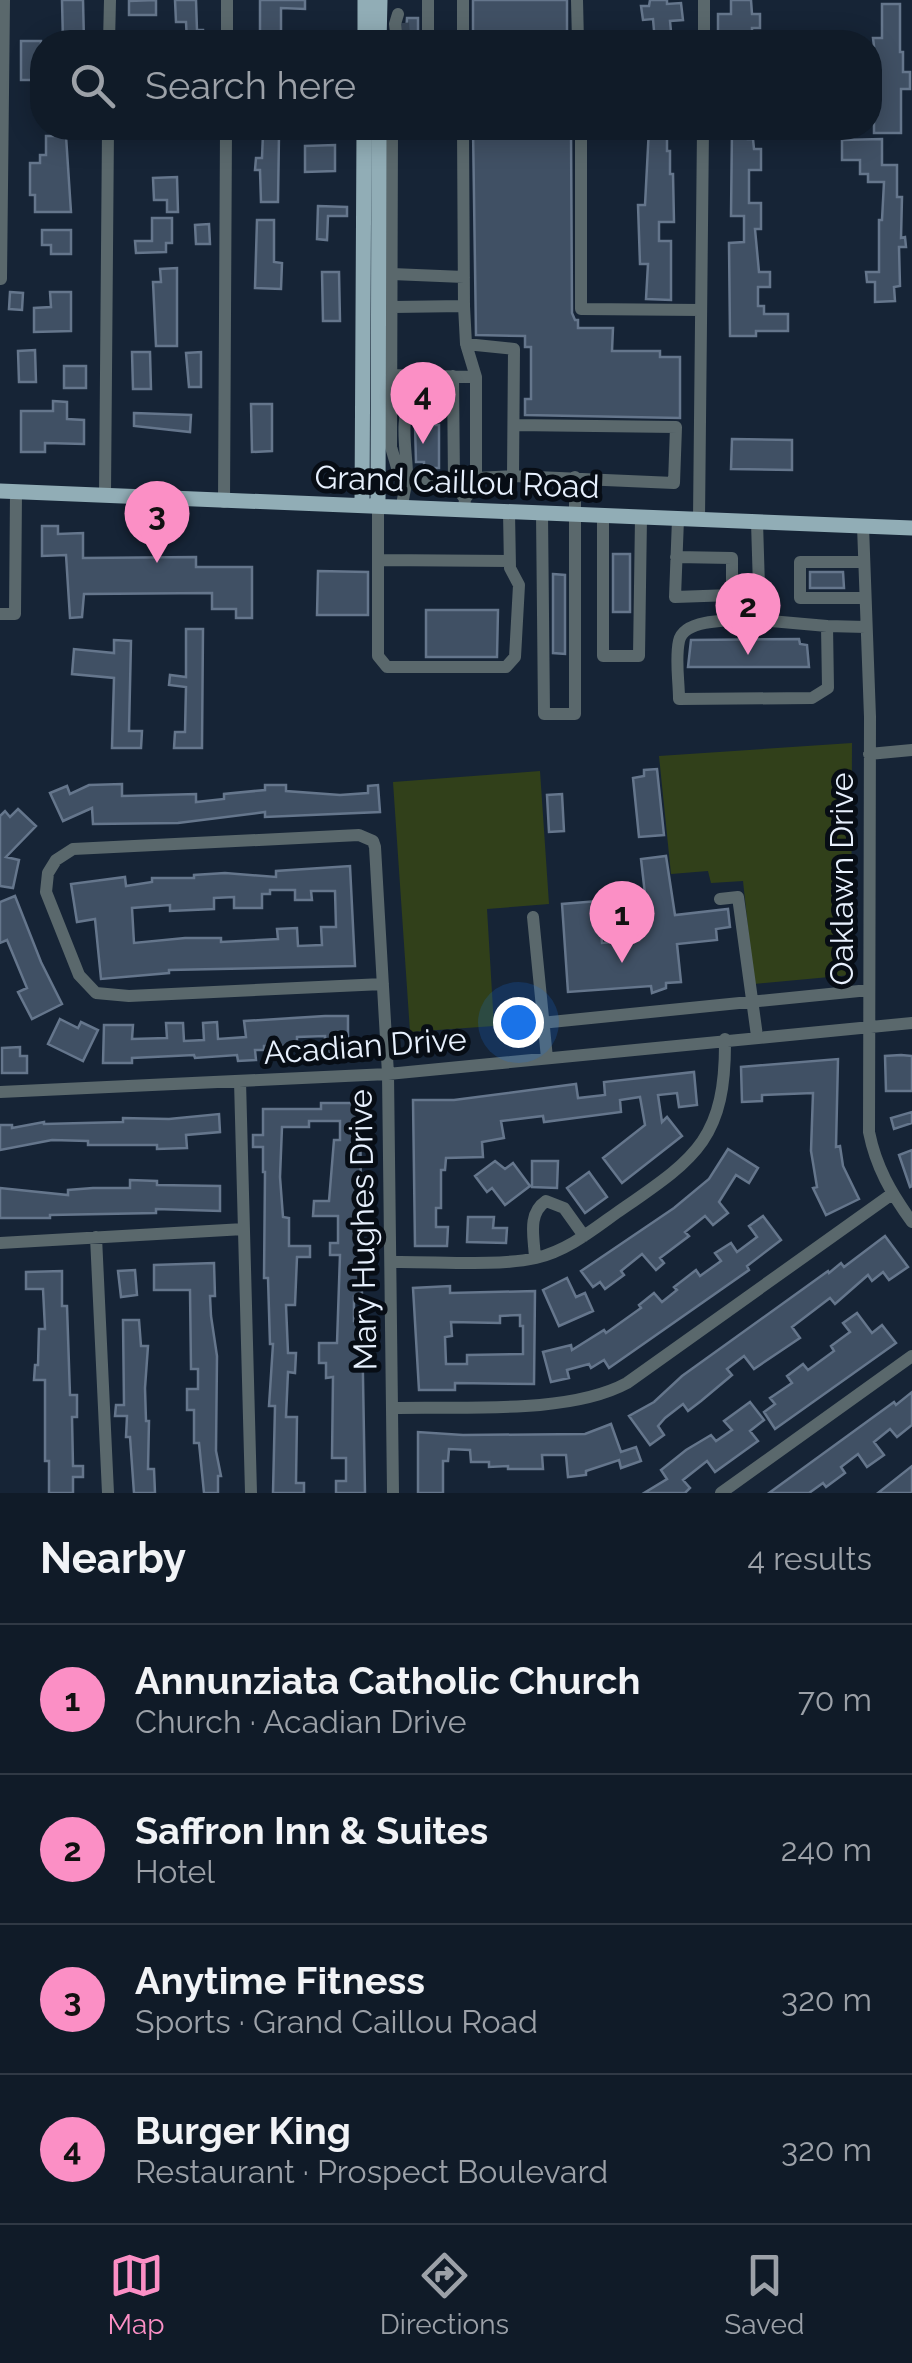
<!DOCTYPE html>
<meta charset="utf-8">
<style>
body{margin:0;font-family:Raleway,sans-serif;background:#192430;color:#f1f3f6}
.you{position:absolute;left:518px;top:1022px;width:35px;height:35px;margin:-25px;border:8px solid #fff;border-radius:50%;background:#1a73e8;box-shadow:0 0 0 15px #1a73e833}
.badge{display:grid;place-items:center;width:65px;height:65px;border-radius:50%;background:#fb8fc5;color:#111;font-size:32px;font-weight:700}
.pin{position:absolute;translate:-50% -82px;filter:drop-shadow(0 2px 5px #0008)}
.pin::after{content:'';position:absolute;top:52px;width:35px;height:30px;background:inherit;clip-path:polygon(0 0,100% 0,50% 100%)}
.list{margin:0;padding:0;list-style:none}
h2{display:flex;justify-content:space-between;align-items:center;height:130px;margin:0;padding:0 40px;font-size:42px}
h2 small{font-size:32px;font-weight:400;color:#9ca1a8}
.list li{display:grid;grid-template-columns:65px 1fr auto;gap:30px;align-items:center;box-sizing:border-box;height:150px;padding:0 40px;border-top:2px solid #303945}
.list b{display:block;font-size:38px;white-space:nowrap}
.list p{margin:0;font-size:32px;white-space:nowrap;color:#9ca1a8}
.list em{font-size:32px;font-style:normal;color:#9ca1a8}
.icon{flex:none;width:55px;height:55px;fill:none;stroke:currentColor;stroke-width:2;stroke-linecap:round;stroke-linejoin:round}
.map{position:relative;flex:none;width:912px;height:1493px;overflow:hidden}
.search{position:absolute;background:#101b28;box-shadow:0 5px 25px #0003;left:30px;right:30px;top:30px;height:110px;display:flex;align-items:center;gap:25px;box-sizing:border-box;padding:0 35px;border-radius:40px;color:#9ca1a8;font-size:38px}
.sheet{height:730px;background:#101b28}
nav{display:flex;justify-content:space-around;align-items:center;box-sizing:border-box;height:140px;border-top:2px solid #303945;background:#101b28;font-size:28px;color:#9ca1a8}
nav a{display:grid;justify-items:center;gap:5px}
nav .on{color:#fb8fc5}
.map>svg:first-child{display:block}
</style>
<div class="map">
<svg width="912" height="1493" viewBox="0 0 912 1493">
<rect width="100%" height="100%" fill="#162436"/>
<!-- green -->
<path fill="#31401a" d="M852,743L851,975L754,984L743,881L711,883L708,871L671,874L659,756Z
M540,771L549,904L487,909L494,1026L410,1032L393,782Z"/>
<!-- building -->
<path fill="#405064" stroke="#65768c" stroke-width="2.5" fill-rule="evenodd" d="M62,0H83L84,42H63Z
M156,0V15H129V1Z
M175,0H196L197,30H203V42H187L186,22H176Z
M260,0H305V9L281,8V42H260Z
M473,0H567V42H473Z
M650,0H667V4L681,3L683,20L670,21L672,42H655L653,19L643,20L641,6H649Z
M731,0H751L752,14H760V28H752V42H730V35H718V14H731Z
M882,4H900V52H903V72H910V89H901V133H874V60H870V46H874L873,38H882Z
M407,18H418V35L406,36Z
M21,41H41V80H21Z
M473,128H571L572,313L575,320H578V328H613L612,351H660V357H680V418L525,415V399H531V347H525V336L476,335Z
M649,128H667V151H670V174H673L674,222H659V241H671V300L646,299L648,264H640L638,205H645Z
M732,128H749L748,139H753L754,149H761V170H749V203H761V229H755L759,272H770V287H758V306H764V314H788V331H756V336H730L729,243L744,242V216H731Z
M263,134H279L278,202H261L260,170H255L256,158H262Z
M46,136H66L71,212H35V195H30V163H40V155H46Z
M882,139V165H897V197H902L901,238L905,237L906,247H899L900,286L894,287L895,301L875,302V282H867L866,272H879V220H882L884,182H868V174H860V160H842V140Z
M335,145V171L305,172V146Z
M177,177L178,212H167V200H154L153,178Z
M318,206L347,207V216H328L327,240L317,239Z
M152,218H172V243H166V252L136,253L135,241H152Z
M257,220H274V262L282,263L281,289L255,288Z
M209,224L210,244H196L195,225Z
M42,230H71V254H51V245H42Z
M177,268V346H156L153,282H161L160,269Z
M322,272H339L340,321H323Z
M10,292L23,293L22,310L9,309Z
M50,292H71V331L34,332V308L51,307Z
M35,350L36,382H19L18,351Z
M132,352H150L151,389H133Z
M201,352V387H189L186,353Z
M64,366H86V388H64Z
M53,401L67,402V419L84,420V444L45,443V452H21V411H53Z
M251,404H272V451L252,452Z
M134,413L191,415L190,432L134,426Z
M415,425H439V468H424V462H416Z
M732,439L792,440V470L731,469Z
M42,526H58V534L83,533V558L196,557V567H252V618H236V609H212V593L84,594L82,617L70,618L66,555L42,556Z
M613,554H630V612H613Z
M318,571L368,572V615H317Z
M810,572H843L844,588H810Z
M553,574L565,575V654L553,653Z
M426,610H498L497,657H426Z
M186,629H203L202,748H174L175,732H185L186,687L169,685L170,675L186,677Z
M799,639L800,644L807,645L809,667H688L691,640Z
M114,640L131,641L129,731H142L141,748H112L114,678L72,674L74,649L114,653Z
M657,769L664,835L639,837L633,778L644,776V770Z
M122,784V796L196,794V802L224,799V794L265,790V785H286V791L340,795L368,793V786L378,785L380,812L265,817V812L178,823L93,824L92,808L63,821L50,793L67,786L70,794L89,785Z
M562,794L564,831L549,832L547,795Z
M18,809L36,826L6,857L19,860L13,888L0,886V816L5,811L10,817Z
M666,856L675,915L728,909L730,927L716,929L717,940L677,944L681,982L666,983V988L652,993L651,986L568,992L562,904L598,901L602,943L639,940L635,904L646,903L641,859Z
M350,866L355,966L169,970V973L101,979L95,919L77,922L71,884L125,877L126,886L152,882V878H194V875L225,873L276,877V871ZM270,890H295V900H312L311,891H335L336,927H321L322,945L298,946L297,928L277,929L278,939L221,942V938H185L134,943L132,908L170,905V911L214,909V898L234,897V908H262V894H270Z
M619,892L624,897L625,905L620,910H613L603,902L611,893Z
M15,896L41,962L62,1004L32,1019L18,992L27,988L7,940L0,943V902Z
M325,1016H348V1039H344V1056H325V1036L297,1037V1046H264V1050H255L256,1060L238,1061L237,1055L195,1058L194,1055L132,1058V1063H103L104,1025H133L132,1039L167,1038L166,1023H183L184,1041L204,1040L203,1023L217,1022L218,1039L246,1037L244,1021Z
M60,1019L78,1028L81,1022L98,1030L83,1061L48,1044Z
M20,1047V1056H27V1073H2V1048Z
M901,1055L912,1056V1091H886L885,1056Z
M838,1059L836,1147L840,1146L843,1166L859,1199L826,1215L813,1188L817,1187L811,1151L813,1093L762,1095V1101L742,1102L741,1067Z
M694,1072L697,1105L679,1107L677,1093L658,1095L662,1122L667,1117L682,1136L622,1183L603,1158L645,1125L640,1097L620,1100L621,1112L544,1122L543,1116L501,1121L504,1138L482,1142L483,1157L446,1158L445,1170H441V1208H436V1227H448L447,1246H415L413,1100H454L576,1084L578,1098L605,1095L604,1082Z
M321,1103H360L362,1298L354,1297V1321H362L365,1493H336V1481H346V1458H332L333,1377L326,1378V1363H319V1343H337L340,1255H330V1243H338V1216H313L314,1201H329L334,1140H340V1121H309V1127H282L280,1177L283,1217L289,1218V1246H310V1257H297L295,1305H286L288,1353H296L295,1373L288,1372L286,1417H297L296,1483H304V1493H273L275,1406H269L273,1344H270L268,1278H264L265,1172H263V1147H253V1135H263V1109H321Z
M912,1112V1123L894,1129L891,1118Z
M219,1114L220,1132L186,1135L187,1148L157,1149V1145H88V1141L52,1140L0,1150V1125H12V1128L44,1122V1124L123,1122V1118L169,1119Z
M728,1149L758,1168L749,1183L736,1175L719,1202L728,1213L713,1225L705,1216L685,1232L689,1236L660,1258L664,1263L656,1270L642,1254L621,1271L624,1275L605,1289L600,1282L593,1287L581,1271L674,1208L709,1179Z
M912,1150V1186L910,1187L899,1155Z
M495,1161L505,1169L513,1163L530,1186L505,1205L492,1188L487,1192L475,1176Z
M532,1161H558L557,1188L532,1187Z
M589,1172L607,1197L585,1213L567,1188Z
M130,1180L157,1181V1185L220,1186V1211L156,1209V1213L50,1215V1218H0V1188L68,1195V1190L93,1188H130Z
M763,1216L781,1240L747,1266L749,1270L609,1368L604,1360L591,1368L589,1364L567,1370L569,1378L551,1382L543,1352L571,1345L572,1350L604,1330L606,1333L641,1308L639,1305L654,1293L662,1302L677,1290L674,1287L696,1270L700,1276L721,1261L715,1253L731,1243L737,1252L757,1237L749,1226Z
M468,1217H494L493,1228H507L506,1243L467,1242Z
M885,1236L908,1267L889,1280L883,1272L872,1281L868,1275L835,1304L830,1298L792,1327L800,1338L754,1369L744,1356L727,1369L732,1375L701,1401L688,1411L683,1404L665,1418L658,1426L664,1435L650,1445L629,1416L654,1402L682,1376L828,1271L829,1273L841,1263L844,1267Z
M214,1263L215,1296H210L211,1316L217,1356L216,1451L221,1476H218V1493H204L199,1443H194V1410H187V1389H198V1369H191L190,1290H154V1265Z
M135,1270L137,1295L121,1297L118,1271Z
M62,1271V1306H67L70,1395H77V1417H72L73,1466H83V1477H73V1493H49V1461H45V1380H34L35,1365H38L39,1329H45L43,1289H26V1272Z
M567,1278L576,1297L585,1293L593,1311L559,1326L543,1290Z
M450,1286V1293L535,1291L534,1384L455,1383V1390H419L413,1288ZM520,1315V1326H523V1354L467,1355V1364H446L445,1337L452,1336L451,1322L500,1323V1316Z
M857,1313L872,1333L882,1325L896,1343L775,1429L764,1412L775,1404L770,1398L792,1383L787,1376L803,1364L808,1370L834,1351L831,1346L850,1332L843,1323Z
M123,1320H139L141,1346H148L145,1388L146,1421H149L148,1469H154L155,1493H134L130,1437H126L127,1416H115L116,1405H124Z
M912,1392V1425L897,1437L890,1429L874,1442L884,1455L867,1467L858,1454L841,1467L845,1473L826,1487L823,1483L809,1493H769L894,1402L896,1405Z
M750,1402L764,1420L750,1431L758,1441L715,1472L707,1461L683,1480L690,1488L685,1493H644L667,1479L661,1470L686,1450L711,1435L716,1441L732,1430L724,1421Z
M611,1424L621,1452L636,1447L641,1461L621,1468L619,1460L586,1471V1475L568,1477L566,1455H542L543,1469H508V1466L489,1467V1462H471L470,1450L449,1449L448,1461H443V1493H418V1432L463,1435L585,1434Z
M912,1466V1493H878Z"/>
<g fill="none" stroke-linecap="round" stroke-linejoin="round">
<!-- minor-tunnel -->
<path stroke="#354354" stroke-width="12" stroke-dasharray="12 6" stroke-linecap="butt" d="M403,23L404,36"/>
<!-- minor -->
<path stroke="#5a686c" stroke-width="12" d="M463,0V42
M577,0L578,42
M109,42L110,0
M227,42V0
M397,42L395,24L398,14
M428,42V0
M704,42V0
M392,128L391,447L403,488
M463,128L464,306L466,344L476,377V484L465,499L464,509
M581,128V309L701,310
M392,274L464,277
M1,279L4,0
M393,307L464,306
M466,344L514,349L513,476L674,483L676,427L514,425
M391,375L476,377
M453,376L454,483L465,499
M476,478L513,476
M407,481L454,483
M105,495L108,128
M224,502L226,128
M378,506V656L387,667H506L515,657L519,585L510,568L509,512
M402,507C403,496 406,487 407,477C408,460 397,411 414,401C423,395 443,398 453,397
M542,513L544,714H575V477
M603,515V656H639L641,517
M699,519L703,128
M757,522L760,620C739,621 684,616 679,641C675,659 679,681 679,699L812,698L828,688L827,626L760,620
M863,526L870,717L869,1132C876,1167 891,1193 912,1222
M676,557L732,558V595L675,597L678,519
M378,560L510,561
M864,562H800V598H865
M0,614H15L16,492
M827,626L866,627
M869,754L912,750
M720,899L738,897L757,1036
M533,917L547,1058
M383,984L129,996L96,993L79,975L46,892L48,873L56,860L73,849L359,835L373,841L375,847L388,1074L393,1493
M541,1023L869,990
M240,1081L251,1493
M0,1092L388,1074L912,1023
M96,1237L108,1493
M0,1243L244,1229
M535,1258C534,1237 527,1214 546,1201L564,1208L584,1236
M391,1262C434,1261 495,1267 536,1258C566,1251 590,1232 615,1214C694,1159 726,1142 725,1039
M392,1408C461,1406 568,1415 627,1383L892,1194
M721,1493L912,1356"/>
<!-- major -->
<path stroke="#91adb6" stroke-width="15" d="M365,42V0
M379,42L380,0
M0,491L912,528
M362,505L364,128
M378,506L379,128"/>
</g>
<g text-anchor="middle" stroke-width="10" stroke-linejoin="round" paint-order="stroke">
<!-- street labels -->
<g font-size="32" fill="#e7f0fd" stroke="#070d15">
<text transform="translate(457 482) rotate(2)" y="11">Grand Caillou Road</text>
<text transform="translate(842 879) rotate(-90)" y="11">Oaklawn Drive</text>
<text transform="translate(365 1046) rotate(-4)" y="11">Acadian Drive</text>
<text transform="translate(363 1230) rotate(-91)" y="11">Mary Hughes Drive</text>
</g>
</g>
</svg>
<div class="you"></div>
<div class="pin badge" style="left:622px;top:963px">1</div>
<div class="pin badge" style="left:748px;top:655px">2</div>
<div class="pin badge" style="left:157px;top:563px">3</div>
<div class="pin badge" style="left:423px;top:444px">4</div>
<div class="search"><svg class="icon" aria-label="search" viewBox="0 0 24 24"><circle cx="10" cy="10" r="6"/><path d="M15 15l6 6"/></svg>Search here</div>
</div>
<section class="sheet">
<h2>Nearby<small>4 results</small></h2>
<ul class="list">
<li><span class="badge">1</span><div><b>Annunziata Catholic Church</b><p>Church · Acadian Drive</p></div><em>70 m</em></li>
<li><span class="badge">2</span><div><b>Saffron Inn &amp; Suites</b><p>Hotel</p></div><em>240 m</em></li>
<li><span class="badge">3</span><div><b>Anytime Fitness</b><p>Sports · Grand Caillou Road</p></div><em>320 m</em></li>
<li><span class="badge">4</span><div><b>Burger King</b><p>Restaurant · Prospect Boulevard</p></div><em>320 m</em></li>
</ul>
</section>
<nav>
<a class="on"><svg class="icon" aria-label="map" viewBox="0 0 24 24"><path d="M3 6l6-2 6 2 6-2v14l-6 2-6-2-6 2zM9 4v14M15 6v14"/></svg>Map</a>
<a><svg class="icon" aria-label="directions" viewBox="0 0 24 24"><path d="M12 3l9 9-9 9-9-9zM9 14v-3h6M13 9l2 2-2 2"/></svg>Directions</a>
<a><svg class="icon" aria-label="saved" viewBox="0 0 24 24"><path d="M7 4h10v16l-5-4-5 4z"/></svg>Saved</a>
</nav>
